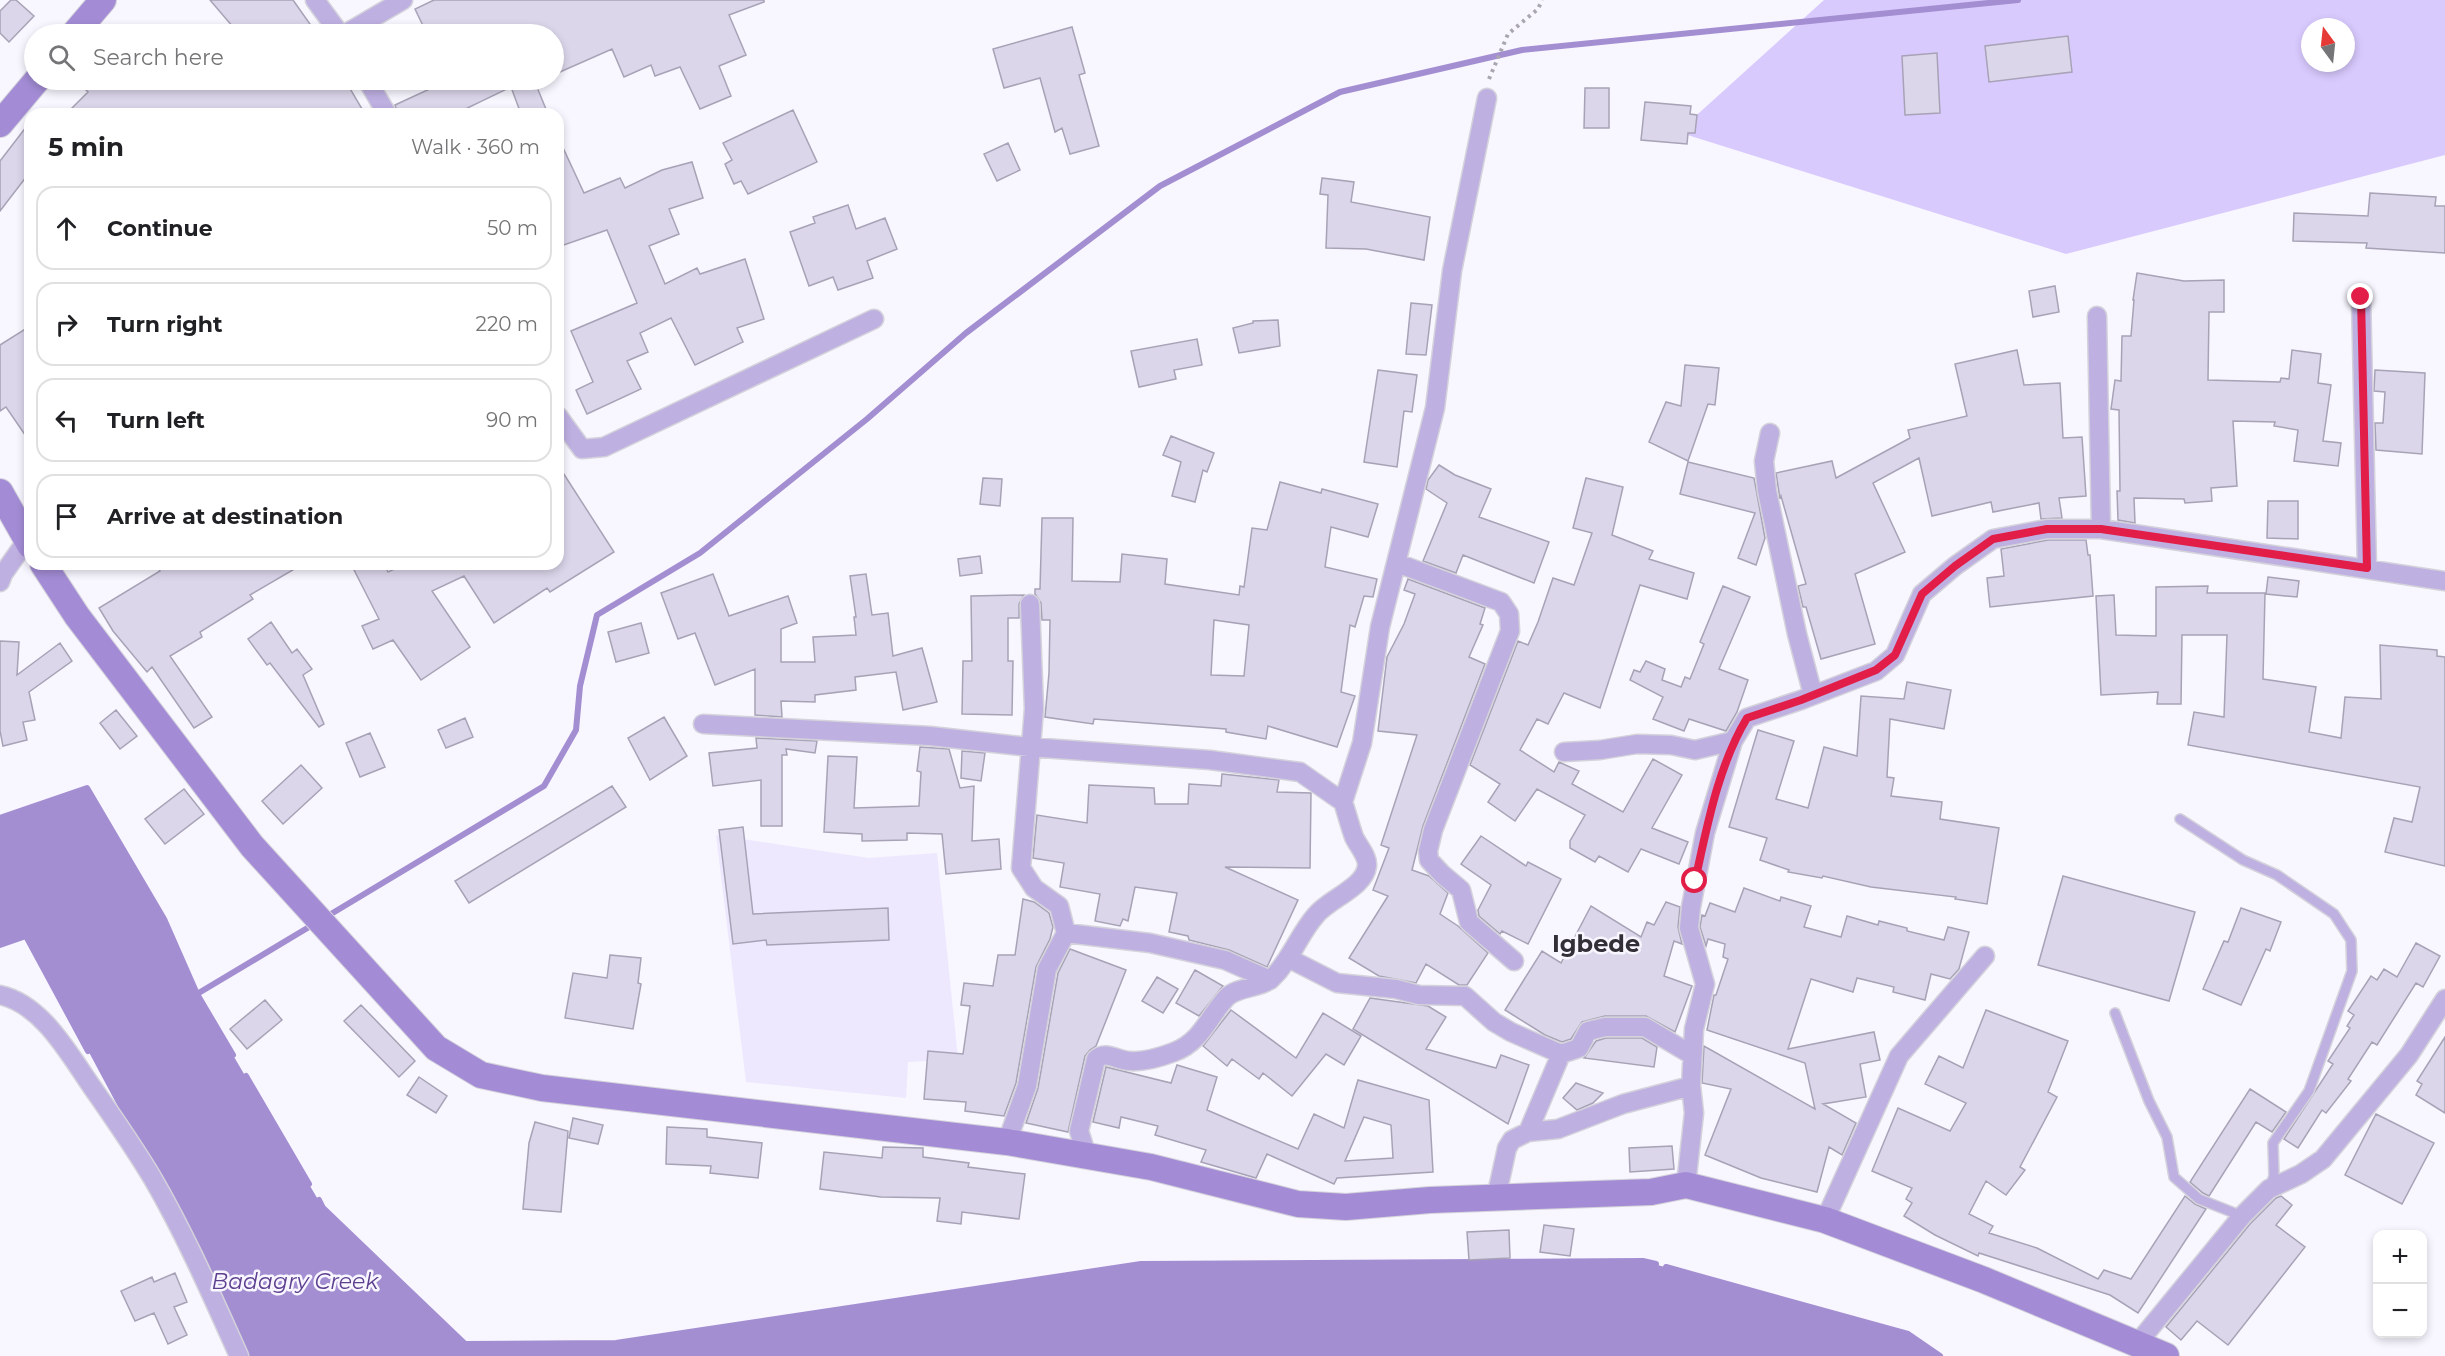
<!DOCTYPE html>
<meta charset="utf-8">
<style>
body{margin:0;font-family:Montserrat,sans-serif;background:#f2f2f2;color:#202124}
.controls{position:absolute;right:18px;bottom:18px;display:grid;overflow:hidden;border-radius:12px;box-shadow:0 3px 9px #0003}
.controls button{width:54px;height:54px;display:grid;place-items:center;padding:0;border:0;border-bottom:2px solid #e0e0e0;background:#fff;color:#202124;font:30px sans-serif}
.compass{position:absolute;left:2301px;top:18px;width:54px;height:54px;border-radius:50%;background:#fff;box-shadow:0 3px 9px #0003;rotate:345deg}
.stop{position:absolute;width:18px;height:18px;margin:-14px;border:4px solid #e11d48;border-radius:50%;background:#fff}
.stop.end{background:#e11d48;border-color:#fff;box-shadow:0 2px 6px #0008}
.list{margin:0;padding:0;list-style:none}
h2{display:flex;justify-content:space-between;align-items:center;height:78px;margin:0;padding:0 24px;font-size:26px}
h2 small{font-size:20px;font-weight:400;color:#757577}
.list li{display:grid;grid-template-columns:39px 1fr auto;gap:18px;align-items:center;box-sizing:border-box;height:84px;margin:0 12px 12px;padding:0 12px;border:2px solid #e0e0e0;border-radius:18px}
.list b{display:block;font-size:22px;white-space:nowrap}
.list em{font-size:20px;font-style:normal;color:#757577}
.icon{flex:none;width:33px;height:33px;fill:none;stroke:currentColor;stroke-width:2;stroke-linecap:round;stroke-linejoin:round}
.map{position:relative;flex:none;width:2445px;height:1356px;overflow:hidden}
.search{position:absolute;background:#fff;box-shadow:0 3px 9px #0003;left:24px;top:24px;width:540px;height:66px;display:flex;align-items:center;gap:15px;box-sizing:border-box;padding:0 21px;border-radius:33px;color:#757577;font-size:22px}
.panel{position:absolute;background:#fff;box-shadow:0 3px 9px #0003;left:24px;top:108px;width:540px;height:462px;border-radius:18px}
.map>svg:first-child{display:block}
</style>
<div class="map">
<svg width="2445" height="1356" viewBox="0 0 2445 1356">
<rect width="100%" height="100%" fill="#f8f6ff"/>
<!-- built -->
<path fill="#eee8fe" d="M716,835L869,858L937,853L958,1059L908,1062L906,1098L746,1082Z"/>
<!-- green -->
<path fill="#d9cafe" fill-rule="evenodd" d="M1824,0H2445V155L2066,254L1678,132ZM2310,27H2346V63H2310Z"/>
<!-- water -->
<path fill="#a38ed1" d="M87,788L164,919L197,994L323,1208L465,1344L616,1343L1141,1264L1643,1261L1908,1334L1940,1356H251L27,936L0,945V818Z"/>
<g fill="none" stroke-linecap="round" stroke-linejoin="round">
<!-- stream -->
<path stroke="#a38ed1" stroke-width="6" d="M0,818L87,788L164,919L197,994L233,1055
M326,917L544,786L576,730L580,686L597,615L700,553L867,419L966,333L1160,186L1340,92L1522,50L2018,0
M0,945L26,936L88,1051
M194,999L197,994L314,924
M246,1076L309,1184
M319,1200L323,1208L465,1344L616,1343L1141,1264L1643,1261L1656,1264
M1666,1267L1908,1334L1940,1356
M234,1325L251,1356"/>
</g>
<!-- building -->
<path fill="#dbd6ea" stroke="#a8a2b6" stroke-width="1.5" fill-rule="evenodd" d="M11,0H16L34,16L9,42L0,33V11Z
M210,0H293L317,34H239Z
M434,0H764V2L729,15L746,55L719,66L731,96L700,109L680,67L655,76L651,65L624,77L612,49L560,72L554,58V34H466L462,27L445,34H427L415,9Z
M1072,27L1085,73L1079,75L1099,146L1070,154L1062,128L1055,132L1040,78L1004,88L993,49Z
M2068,36L2072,72L1989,82L1985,46Z
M1937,53L1940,113L1905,115L1902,56Z
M76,80H345L365,114H66L88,92Z
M449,80H534L548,114H521L511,87L455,114H398L395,105Z
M1585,88H1609V128H1584Z
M1645,102L1691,106L1690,114L1697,115L1695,133H1688L1687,144L1641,140Z
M793,110L817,162L748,194L741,181L734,184L725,164L732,160L723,143Z
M30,122V172L0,211V161Z
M558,137L584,193L620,178L625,188L662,170L692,162L703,198L669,209L679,234L649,246L665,284L697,268L700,274L745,259L764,319L737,328L743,342L695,365L671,318L640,333L648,352L627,361L641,389L587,414L576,390L593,382L571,331L637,303L607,230L558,247Z
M1008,143L1020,170L997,181L984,154Z
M1322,178L1354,182L1351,202L1430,217L1424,260L1366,249L1326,248L1328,195L1320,194Z
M2370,193L2436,197L2435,206H2445V253L2366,248L2367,243L2293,241L2294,213L2368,216Z
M848,205L856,229L885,218L897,249L867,261L873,278L838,290L833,277L809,286L790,232L815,223L813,217Z
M2137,273L2184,281L2224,280V312H2209L2208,380L2280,382L2281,378L2289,379L2292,350L2321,354L2318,383L2331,385L2323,441L2341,443L2338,466L2294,461L2298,430L2274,426L2275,422L2233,421L2237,486L2211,488L2212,501L2185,503L2184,499L2134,498L2135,523L2118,520L2117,491H2120L2119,410L2111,409L2115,380L2121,381L2122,336H2131L2134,300H2133Z
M2055,286L2059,312L2033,317L2029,291Z
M1411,303L1432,305L1426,355L1406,354Z
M1278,320L1280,346L1239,353L1233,328L1253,323V321Z
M30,326V442L6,407L0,411V345Z
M1197,339L1202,365L1174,370L1176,379L1139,387L1131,351Z
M2017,350L2024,385L2060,383L2063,438L2082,437L2086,496L2059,498L2062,518L2041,519L2039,503L1993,512L1991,502L1932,516L1919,458L1873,483L1905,552L1855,574L1875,644L1821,659L1806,607H1803L1798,586L1806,584L1781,496L1780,499L1776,473L1832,461L1836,478L1910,438L1908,430L1967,416L1955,364Z
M1685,365L1719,368L1715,405L1708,404L1688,461L1649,442L1666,402L1681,406Z
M1378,370L1417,375L1412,412L1404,411L1397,467L1364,462Z
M2375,370L2425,373L2422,454L2376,450L2375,423H2383L2385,392L2374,391Z
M1171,436L1214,453L1207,472L1203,470L1195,502L1172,496L1181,462L1163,455Z
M1688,462L1754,478L1765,538L1756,565L1738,558L1755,513L1680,494Z
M558,465L614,552L550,592L547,588L494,623L464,576L432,591L470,647L421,680L393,640L373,649L362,626L379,619L351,564H384L388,572L405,564H558Z
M1439,465L1455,475L1491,489L1479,517L1549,542L1534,583L1463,555L1456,573L1423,561L1447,503L1426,489L1428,480Z
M983,478L1002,479L1000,506L980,504Z
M1586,478L1623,487L1612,535L1653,551L1649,559L1694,573L1687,599L1640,585L1600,708L1564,693L1548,724L1537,719L1520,750L1554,772L1559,762L1579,771L1572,784L1623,812L1653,759L1682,775L1652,828L1688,842L1679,864L1641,849L1628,872L1599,856L1595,862L1570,848V841L1585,815L1537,789L1515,821L1488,802L1500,784L1470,765L1518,641L1528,645L1538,622L1553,578L1574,585L1592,533L1573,528Z
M1280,482L1321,493L1322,489L1378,504L1368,537L1331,527L1325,567L1377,579L1373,597L1364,596L1355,627L1350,625L1341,692L1355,696L1337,747L1268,726L1266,739L1226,732V729L1094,719L1093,724L1045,717L1049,673L1050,620H1042L1041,603L1035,594V589H1040L1042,518H1073L1072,581L1120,582L1122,554L1167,559L1165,584L1239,595L1240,586L1244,587L1252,528L1267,530ZM1214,620L1249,625L1244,676L1211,675Z
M2268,501H2298V539L2267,538Z
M2048,540H2086L2088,555H2090L2093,596L1990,607L1987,578L2004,576L2001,549Z
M980,556L982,573L960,576L958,559Z
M155,564H303L250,595L253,599L200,632L202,637L170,656L212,717L194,728L152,667L147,672L113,631L99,608L160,571Z
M713,574L729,616L788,596L797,623L781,629V662H815L813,637L856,635L854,617H856L850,576L866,574L872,615L888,613L893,656L922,648L937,702L903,710L896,672L855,677L856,690L815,695V702L781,701L782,717L755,715V669L715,685L695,633L678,639L661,593Z
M2268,577L2299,581L2297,597L2266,594Z
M1408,579L1485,608L1480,624L1483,625L1469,657L1485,664L1423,826L1412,870L1429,876L1448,893L1440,914L1458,926L1488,953L1467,985H1459L1426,964L1416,983L1379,976L1349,958L1388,896L1373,890L1389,848L1381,845L1417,735L1378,731L1387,657L1404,624L1415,594L1404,590Z
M1723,586L1750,597L1719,669L1748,680L1737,712L1726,731L1689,719L1684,731L1653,719L1663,697L1630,680L1634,670L1640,672L1646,661L1665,669L1662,680L1681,687L1685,677L1690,679L1704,644L1700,642Z
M2208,586L2207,593H2265L2263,679L2316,687L2309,732L2341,738L2345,697L2381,699L2380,645L2437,650V656L2445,657V866L2385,852L2394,818L2412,822L2420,787L2188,745L2194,712L2224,717L2227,635H2182L2181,704H2157L2158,692L2101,695L2096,596L2114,595L2116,635L2156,636V587Z
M1024,595L1019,604V618H1008V661H1013L1012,715L962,714L963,661H972L971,596Z
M271,622L292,653L297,649L312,669L303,675L324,724L319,727L270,663L267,665L248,639Z
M641,623L649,653L616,662L608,632Z
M0,641L19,642L17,675L60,643L72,661L29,692L35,720L23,722L27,740L3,746L0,731Z
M1907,682L1951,690L1944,729L1890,719L1887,777L1894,778L1891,796L1942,802L1940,819L1999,828L1987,904L1955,899L1956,897L1871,887L1823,876L1822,878L1788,872L1789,870L1760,860L1767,838L1729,827L1758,730L1794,741L1776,799L1808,808L1824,747L1857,756L1861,696L1904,699Z
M116,710L137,736L120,749L100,723Z
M664,717L687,756L650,780L628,738Z
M465,718L473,737L446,748L438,730Z
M370,733L385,767L360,777L346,743Z
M756,738L817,741L815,753L786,749L787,755H782V826H761V780L713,786L709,753L757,748Z
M920,747L949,749L960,788L974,786L972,841L999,839L1001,869L946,874L942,834L907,833V840L862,841V834L824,832L828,756L857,757L854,808L919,806L921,772L917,771Z
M962,751L985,753L981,781L961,778Z
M301,765L322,788L283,824L262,801Z
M1222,774L1279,780L1277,792L1311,793L1310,868L1225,867L1298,900L1267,967L1229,950L1189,940L1188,936L1169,932L1177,893L1135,887L1128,921L1123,919L1120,926L1095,921L1100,894L1060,887L1064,863L1033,858L1037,815L1087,823L1089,785L1154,788L1155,804H1188L1189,784L1221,786Z
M612,786L626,807L469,903L455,881Z
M184,789L204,814L165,844L145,819Z
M743,827L753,914L888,908L889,940L767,945L766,940L733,944L719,830Z
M1481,836L1526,866L1528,862L1561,879L1528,944L1502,931L1500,934L1479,916L1478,910L1491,885L1461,864Z
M2063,876L2195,912L2169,1001L2038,965Z
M1744,888L1780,901L1781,897L1811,906L1804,927L1841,937L1847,916L1878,925L1879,921L1907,928V931L1944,940L1948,927L1969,932L1959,969L1950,979L1931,974L1925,1000L1893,992L1894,987L1857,978L1853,992L1811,979L1788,1049L1874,1032L1880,1060L1860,1064L1866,1097L1823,1104L1856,1123L1842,1155L1829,1147L1817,1192L1761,1178L1705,1155L1731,1089L1702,1083L1704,1046L1815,1109L1805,1063L1707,1030L1714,995H1716L1728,959L1723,957L1725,944L1708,939L1706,946L1700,927L1702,915L1705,916L1710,903L1735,912Z
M1023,899L1034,902L1049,913L1053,927L1050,939L1036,967L1016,1083L1004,1116L965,1111L966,1102L924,1099L928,1051L963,1054L970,1006L961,1005L964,983L993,986L998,955H1015Z
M1666,902L1680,907L1678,927L1682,944L1674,941L1664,976L1692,986L1675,1032L1646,1016H1605L1582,1022L1571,1039L1562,1042L1545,1035L1505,1010L1542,951L1561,963L1591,906L1641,937L1647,922L1654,925Z
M2241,908L2281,922L2270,951L2266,949L2241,1005L2203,989L2224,941L2228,942Z
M2416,943L2440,956L2423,987L2416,983L2377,1045L2372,1042L2348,1079L2351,1081L2326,1113L2322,1110L2298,1148L2284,1139L2333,1064L2328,1061L2350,1028L2347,1026L2354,1015L2348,1011L2371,976L2377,980L2384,969L2397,977Z
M1070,949L1126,970L1096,1046L1090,1050L1085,1056L1068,1132L1026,1123L1038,1088L1058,973Z
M610,955L641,958L638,983L641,984L633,1029L565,1018L573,973L607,978Z
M1195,970L1223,986L1199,1016L1176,1003Z
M1157,977L1178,989L1163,1013L1142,1001Z
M1370,998L1428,1006L1446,1017L1426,1049L1496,1068L1501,1055L1529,1065L1508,1124L1353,1029Z
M265,1000L282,1020L247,1049L230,1029Z
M361,1005L415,1061L399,1077L344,1021Z
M1231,1010L1296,1058L1323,1013L1361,1036L1344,1065L1326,1054L1292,1096L1263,1073L1259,1079L1232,1059L1227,1066L1203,1046Z
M1986,1010L2068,1041L2048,1092L2057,1097L2020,1167L2025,1170L2006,1195L1986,1181L1969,1214L1993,1226L1989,1233L2037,1248L2098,1279L2104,1270L2131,1279L2185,1196L2195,1204L2206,1209L2138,1313L2110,1295L1979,1253L1978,1256L1935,1235L1904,1216L1912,1203L1906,1199L1912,1188L1872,1171L1898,1108L1950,1131L1966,1103L1925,1084L1939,1056L1963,1068Z
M2445,1037V1113L2416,1095L2422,1084L2417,1081Z
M1606,1038H1642L1657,1047L1654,1067L1584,1058L1596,1041Z
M1177,1065L1217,1077L1207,1110L1298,1149L1314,1114L1344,1128L1358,1080L1429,1100L1433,1172L1337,1178L1334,1184L1267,1154L1256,1178L1201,1162L1206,1150L1155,1135L1158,1126L1121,1117L1119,1128L1093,1122L1106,1067L1171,1083ZM1364,1117L1391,1125L1393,1158L1345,1161Z
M419,1077L447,1096L436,1113L407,1095Z
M1576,1083L1603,1093L1593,1103L1577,1110L1563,1098Z
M2250,1089L2286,1112L2272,1132L2256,1122L2209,1196L2203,1193L2190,1182Z
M2376,1114L2434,1143L2402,1204L2345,1175Z
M573,1118L603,1125L598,1144L569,1138Z
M535,1122L568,1131L561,1212L523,1209L529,1143Z
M667,1127L707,1129V1137L762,1143L758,1178L710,1173L711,1166L666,1164Z
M1672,1146L1674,1169L1630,1172L1629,1148Z
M883,1147L923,1148V1157L969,1163L968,1167L1025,1174L1019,1219L962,1212L961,1224L937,1221L940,1198L881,1197L820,1189L824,1152L882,1158Z
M2281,1196L2292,1205L2276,1225L2305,1247L2228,1345L2197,1321L2181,1340L2166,1327L2250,1224L2276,1198Z
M1544,1225L1574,1229L1570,1256L1540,1252Z
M1509,1230L1510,1258L1469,1260L1467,1232Z
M175,1273L187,1302L174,1307L187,1335L168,1344L154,1313L135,1321L121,1291L152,1277L154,1282Z"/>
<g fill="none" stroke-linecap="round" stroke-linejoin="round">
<!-- lane casing -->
<g stroke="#d4d2db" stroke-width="12">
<path id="lane" d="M2180,819L2243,860L2277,875L2334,914L2351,940L2352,971L2309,1091L2273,1143L2274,1176L2270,1187
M2115,1013L2149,1101L2167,1137L2174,1177L2199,1199L2242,1216"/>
</g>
<!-- street casing -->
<g stroke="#d4d2db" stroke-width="21">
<path id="street" d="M315,0L340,34
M345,34L403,0
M367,80L387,114
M2361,297L2367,568
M2097,316L2101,529
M558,416L582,449L604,447L874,319
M1770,433L1764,461L1767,491L1797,634L1813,695
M1397,563L1501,602L1509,614L1510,631L1433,830L1428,851L1429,860L1442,874L1461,890L1469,922L1514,961
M0,582L3,574L27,540
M703,724L930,736L1029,747L1210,760L1300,772L1343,802L1362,743L1380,627L1435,408L1452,271L1487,98
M1564,752L1600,750L1637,744L1671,745L1695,750L1733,741
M1066,933L1150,943L1225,960L1270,980
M1288,958L1337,983L1396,989L1419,995L1465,996L1494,1022L1511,1032L1561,1054L1579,1048L1588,1031L1605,1027H1645L1692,1055
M0,995C42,1004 69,1054 92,1087C113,1117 134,1147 153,1179C186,1236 212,1296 239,1356
M1528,1132L1561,1054
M1007,1142L1027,1086L1047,969L1066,933L1059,906L1034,888L1021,868L1034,709L1030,604
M1087,1156L1079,1131L1096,1059C1106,1050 1118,1061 1130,1061C1144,1062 1161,1057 1174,1052C1201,1042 1208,1018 1226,998C1237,986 1260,989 1272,978C1291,960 1299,934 1316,915C1329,899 1365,887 1367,866C1368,856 1358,846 1354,837C1350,826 1347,814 1343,802
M1686,1185L1694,1113L1691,1086L1694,1029L1705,984L1689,928L1691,907L1705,833L1733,741L1747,718L1801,700L1876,671L1895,655L1922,594L1955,566L1993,539L2047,529H2101L2445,581
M1496,1198L1507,1148L1512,1140L1528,1132L1558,1129L1623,1104L1691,1086
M1825,1220L1899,1056L1985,956
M2137,1344L2242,1216L2269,1189L2301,1174L2323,1159L2409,1055L2445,999"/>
</g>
<!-- secondary casing -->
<g stroke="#d4d2db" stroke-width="28">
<path id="secondary" d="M74,34L103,0
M0,124L37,80
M0,492L30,545
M43,564L77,616L252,846L436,1048L481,1075L542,1088L1007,1142L1151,1167L1298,1204L1346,1207L1430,1200L1651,1192L1686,1185L1825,1220L1984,1280L2166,1356"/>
</g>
<!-- path -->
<path stroke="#a9a6af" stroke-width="4" stroke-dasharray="3 4.5" stroke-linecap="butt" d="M1489,79L1508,34L1538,9L1542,0"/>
<!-- lane -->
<use href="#lane" stroke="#bfb0e2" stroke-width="9"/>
<!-- street -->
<use href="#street" stroke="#bfb0e2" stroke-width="18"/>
<!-- secondary -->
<use href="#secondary" stroke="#a38cd5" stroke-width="26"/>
</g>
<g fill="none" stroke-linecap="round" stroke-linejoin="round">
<!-- route -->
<path stroke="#e11d48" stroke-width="8" d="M1695,881C1707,827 1718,766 1747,718L1801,700L1876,670L1895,655L1922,594L1955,566L1993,539L2047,529H2101L2367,568L2361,297"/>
</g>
<g text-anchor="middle" stroke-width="5" stroke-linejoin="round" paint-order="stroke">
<!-- water labels -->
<g font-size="22" font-style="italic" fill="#5d3f90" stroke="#f8f6ff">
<text x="295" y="1289">Badagry Creek</text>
</g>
<!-- quarter labels -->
<g font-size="24" font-weight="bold" fill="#322f37" stroke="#f8f6ff">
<text x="1596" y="952">Igbede</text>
</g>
</g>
</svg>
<div class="controls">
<button>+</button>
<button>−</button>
</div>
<svg class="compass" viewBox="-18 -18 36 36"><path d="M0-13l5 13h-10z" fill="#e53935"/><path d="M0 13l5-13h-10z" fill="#757577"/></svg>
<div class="stop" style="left:1695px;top:881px"></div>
<div class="stop end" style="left:2361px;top:297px"></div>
<div class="search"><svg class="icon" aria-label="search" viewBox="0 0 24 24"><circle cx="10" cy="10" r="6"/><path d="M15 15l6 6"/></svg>Search here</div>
<section class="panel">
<h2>5 min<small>Walk · 360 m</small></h2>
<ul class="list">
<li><svg class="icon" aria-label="ahead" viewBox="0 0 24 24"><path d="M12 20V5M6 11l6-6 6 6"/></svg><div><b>Continue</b></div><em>50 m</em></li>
<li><svg class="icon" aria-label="right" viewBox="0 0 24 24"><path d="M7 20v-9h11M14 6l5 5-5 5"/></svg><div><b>Turn right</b></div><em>220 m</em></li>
<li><svg class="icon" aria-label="left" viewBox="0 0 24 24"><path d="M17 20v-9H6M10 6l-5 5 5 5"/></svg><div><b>Turn left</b></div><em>90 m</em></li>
<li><svg class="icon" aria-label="arrive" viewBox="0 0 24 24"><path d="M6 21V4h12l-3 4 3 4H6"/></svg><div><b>Arrive at destination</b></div></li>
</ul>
</section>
</div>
